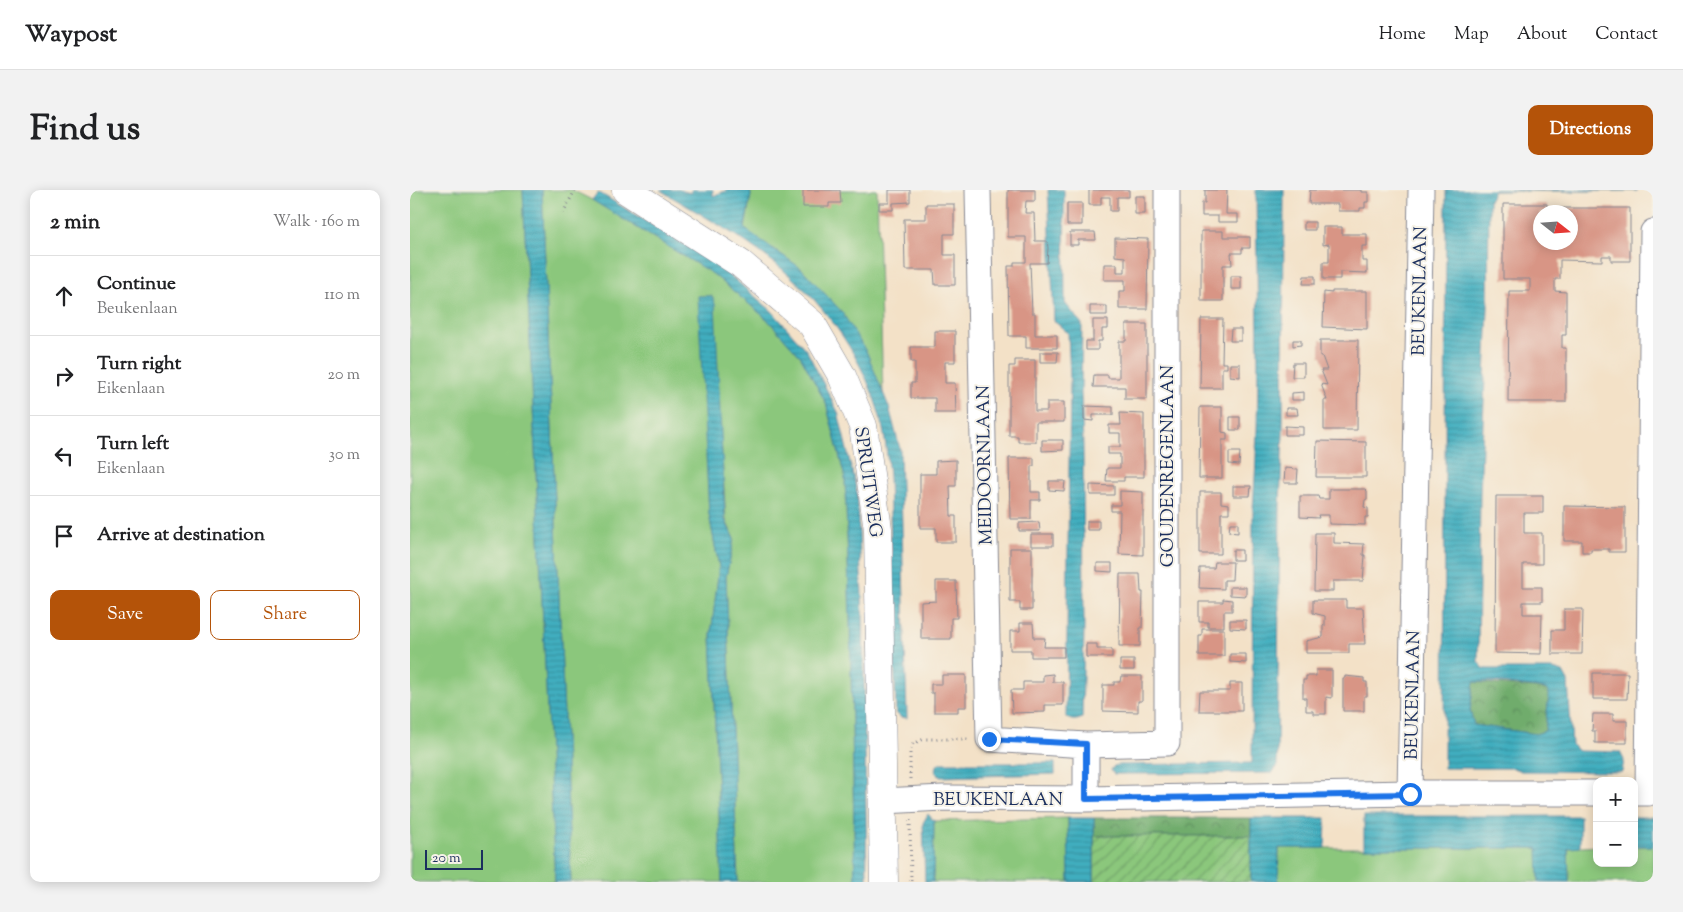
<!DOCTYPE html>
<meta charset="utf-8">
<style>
body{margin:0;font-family:"Sorts Mill Goudy",serif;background:#f2f2f2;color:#202124}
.controls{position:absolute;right:15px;bottom:15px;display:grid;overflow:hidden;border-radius:10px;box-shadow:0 2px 12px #0003}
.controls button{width:45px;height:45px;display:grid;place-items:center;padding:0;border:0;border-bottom:1px solid #e0e0e0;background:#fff;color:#202124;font:25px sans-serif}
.compass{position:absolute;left:1123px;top:15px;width:45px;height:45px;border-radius:50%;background:#fff;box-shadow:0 2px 12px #0003;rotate:107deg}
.scale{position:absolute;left:15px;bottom:12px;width:58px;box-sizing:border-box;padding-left:5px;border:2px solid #1b2f5e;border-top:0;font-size:14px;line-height:18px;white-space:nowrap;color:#1b2f5e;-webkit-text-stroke:4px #f7f3e8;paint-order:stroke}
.stop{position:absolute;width:15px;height:15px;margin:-11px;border:4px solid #1a73e8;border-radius:50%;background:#fff}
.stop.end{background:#1a73e8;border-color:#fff;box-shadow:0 1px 5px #0008}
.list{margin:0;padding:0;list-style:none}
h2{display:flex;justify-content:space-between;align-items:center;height:65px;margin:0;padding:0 20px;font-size:21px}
h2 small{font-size:16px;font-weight:400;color:#757577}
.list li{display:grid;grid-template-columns:32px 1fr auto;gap:15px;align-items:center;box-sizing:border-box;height:80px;padding:0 20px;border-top:1px solid #e0e0e0}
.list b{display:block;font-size:19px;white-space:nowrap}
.list p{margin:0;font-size:16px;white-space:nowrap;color:#757577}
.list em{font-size:16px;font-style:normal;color:#757577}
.actions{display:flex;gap:10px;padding:15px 20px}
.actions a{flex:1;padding:11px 0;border:1px solid #b45309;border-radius:10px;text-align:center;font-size:18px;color:#b45309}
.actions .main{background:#b45309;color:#fff}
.icon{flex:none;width:28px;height:28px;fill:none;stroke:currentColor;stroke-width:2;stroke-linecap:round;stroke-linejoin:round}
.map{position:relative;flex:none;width:1243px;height:692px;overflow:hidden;border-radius:10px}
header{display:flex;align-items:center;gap:30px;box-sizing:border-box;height:70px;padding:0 25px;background:#fff;border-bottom:1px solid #e0e0e0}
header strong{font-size:24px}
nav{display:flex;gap:28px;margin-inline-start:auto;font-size:18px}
.intro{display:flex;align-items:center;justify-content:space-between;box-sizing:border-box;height:120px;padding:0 30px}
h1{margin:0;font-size:35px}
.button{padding:12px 22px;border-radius:10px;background:#b45309;color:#fff;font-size:18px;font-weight:700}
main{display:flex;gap:30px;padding:0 30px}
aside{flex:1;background:#fff;border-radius:10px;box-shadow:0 2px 12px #0003}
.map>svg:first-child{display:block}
</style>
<header>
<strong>Waypost</strong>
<nav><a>Home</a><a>Map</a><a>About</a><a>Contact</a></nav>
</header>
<div class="intro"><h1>Find us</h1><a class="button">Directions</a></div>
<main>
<aside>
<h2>2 min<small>Walk · 160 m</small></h2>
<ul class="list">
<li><svg class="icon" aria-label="ahead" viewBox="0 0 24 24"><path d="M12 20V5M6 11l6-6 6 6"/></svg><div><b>Continue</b><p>Beukenlaan</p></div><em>110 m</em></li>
<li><svg class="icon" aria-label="right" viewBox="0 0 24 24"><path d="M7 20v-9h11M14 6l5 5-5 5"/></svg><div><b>Turn right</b><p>Eikenlaan</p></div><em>20 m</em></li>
<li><svg class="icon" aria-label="left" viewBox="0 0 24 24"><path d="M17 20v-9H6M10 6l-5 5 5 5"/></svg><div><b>Turn left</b><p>Eikenlaan</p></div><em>30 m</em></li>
<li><svg class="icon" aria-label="arrive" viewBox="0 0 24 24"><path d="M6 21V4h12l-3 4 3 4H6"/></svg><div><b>Arrive at destination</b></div></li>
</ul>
<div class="actions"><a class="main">Save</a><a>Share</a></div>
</aside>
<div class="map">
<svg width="1243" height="692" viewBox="0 0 1243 692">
<defs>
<pattern id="forest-crowns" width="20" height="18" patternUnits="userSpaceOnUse" patternTransform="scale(1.25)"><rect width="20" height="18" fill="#70ac6c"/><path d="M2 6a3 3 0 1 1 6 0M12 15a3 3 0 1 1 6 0" fill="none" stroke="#5b8c5c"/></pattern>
<pattern id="garden-furrows" width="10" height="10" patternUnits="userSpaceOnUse" patternTransform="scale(1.25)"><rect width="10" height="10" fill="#8bc77c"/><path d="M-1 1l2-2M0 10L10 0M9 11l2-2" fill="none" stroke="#71a269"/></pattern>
<pattern id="water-rules" width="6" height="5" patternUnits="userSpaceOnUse" patternTransform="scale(1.25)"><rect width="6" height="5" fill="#41aebf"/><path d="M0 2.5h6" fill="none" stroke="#368e9e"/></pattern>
</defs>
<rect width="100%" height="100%" fill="#f7f3e8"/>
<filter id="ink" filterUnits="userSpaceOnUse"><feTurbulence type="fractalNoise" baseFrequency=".02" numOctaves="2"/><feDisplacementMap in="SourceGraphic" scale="10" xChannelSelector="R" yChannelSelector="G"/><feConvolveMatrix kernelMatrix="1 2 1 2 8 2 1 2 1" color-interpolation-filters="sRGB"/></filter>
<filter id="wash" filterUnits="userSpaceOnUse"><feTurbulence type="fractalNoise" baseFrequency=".0096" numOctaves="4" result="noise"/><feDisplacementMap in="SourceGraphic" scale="20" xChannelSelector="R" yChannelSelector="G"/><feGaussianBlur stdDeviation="1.12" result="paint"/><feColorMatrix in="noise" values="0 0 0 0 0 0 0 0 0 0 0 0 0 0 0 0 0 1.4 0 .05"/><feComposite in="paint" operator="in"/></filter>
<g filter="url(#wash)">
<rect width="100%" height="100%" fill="#f3e1c7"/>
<!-- grass -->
<path fill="#8bc77c" stroke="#537b6d" d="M0,0H113L145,692H0Z
M132,0H162L182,10L303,84L357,129L391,167L416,213L435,288L440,427L445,692H328L316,387L324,349L316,330L302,106H289L299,324L309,377L301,445L312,692H161Z
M340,0H467L473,204L457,163L392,79L335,39L341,5Z
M658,628L659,692H523L524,631Z
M1187,656V673H1224V656H1243V692H1159L1158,658Z
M869,658H1129V692H868Z"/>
<!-- forest -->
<path fill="url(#forest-crowns)" stroke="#466e65" d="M1064,492L1136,499L1139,504L1135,541L1126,544L1064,535L1060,520Z
M684,628H841V646H684Z"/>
<!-- garden -->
<path fill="url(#garden-furrows)" stroke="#537b6d" d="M684,646H841V692H684Z"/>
<!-- water -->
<path fill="url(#water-rules)" stroke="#2e6e8e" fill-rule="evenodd" d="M113,0H132L161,692H145Z
M250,0H269L281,3V0H303V6L318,0H340L341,5L335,35V39L392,79L432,122L457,163L479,217L490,259L497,528L490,527L486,523L479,287C477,264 475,241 468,220C450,161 410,108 362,71C327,44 288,23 250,0Z
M638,0H654L655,113L672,134L671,204L673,255L674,439L672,528C667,531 660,531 656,527L660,190L658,143L644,131Z
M846,0H874L873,244L870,314L867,577L862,583L704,584L701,580L704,576L708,575L842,573L843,319C851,214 847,106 846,0Z
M1036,0H1228L1227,1H1084L1079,10L1078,118L1070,304L1068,472L1075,479H1143L1153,482L1158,491L1162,555L1168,561L1210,562L1214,570L1212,582L1111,581L1103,578H1034ZM1064,492H1084L1136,499L1139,504L1135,541L1126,544L1064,535L1060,520Z
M188,2L308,75L362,121L397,161L428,222L447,302L453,426L457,692H445L440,427L435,288L416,213L391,167L357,129L303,84L182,10Z
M288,106H302L305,114L315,330L324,349L316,387L328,692H312L301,445L309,377L299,324Z
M529,573H645V584L530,587L526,583L525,579Z
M518,624L524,631L523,692H515L513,633Z
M954,626H1170V657L1158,658L1159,692H1129L1128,658H954Z
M1224,627H1243V656H1224Z
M658,628H684V692H659Z
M841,628H916L915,658H869L868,692H841Z"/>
<g id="blocks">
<!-- building -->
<path fill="#d89585" d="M393,0H430L431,13H419V17H393Z
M479,0H500V12L483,13V20H469V13H479Z
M598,0H625V11H616L615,23H624L625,51H637L638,58L637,73H620L622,123H625V145H647V158H616V146H599L598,76H604V72H616V47H598Z
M679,0H719V7H707V21H700V7H691V15H679Z
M795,0H817L816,24H828V32H808V26H792V13H795Z
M900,0H951V2H958V12H955V18H950V21H928V14H899Z
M725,6H735V24H725Z
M657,13H672V35H657Z
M516,14H544V44H534V65H545V95H525L524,80H495L494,29H516Z
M1093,14H1137V22H1130V52H1160V22H1149V18H1220V71H1201V66H1192V71L1150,70V89H1145V101L1156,102V145H1152V158H1156V212H1098L1099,101H1120V89H1093Z
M894,32H905V40H894Z
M913,37H932V44H957V56H952V71H957V83L930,82V89H913V72H919V54L913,55Z
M791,41H813V47H840V58H832V63H821L822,75H813V111H791Z
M660,42H685L686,50H668V55H660Z
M705,48L738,49L737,119H709V101H715V90H694V74H707V82H715V67L705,66Z
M821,86H831V99H821Z
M894,86H905V94H893Z
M922,101H957V139L913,137L914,102L922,103Z
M680,116H697V125H680Z
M791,129H813L812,173H817V178H812V198H790Z
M683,130H698V139H692V151H688V160H676V151H683Z
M716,134H737V209H715V197H683L684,185H698V188H709V151H716Z
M821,139H831V151H820Z
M525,141H545V172H535V193H545L546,223H525V208H501V193H505V172H501V157H525Z
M883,150H891V155L883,156Z
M910,150H948L947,240H914V210H917L911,194L917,195L911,180H917L912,166H910Z
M630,162H648L647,172H630Z
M605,170H625V221H637V212H654V232H626V252H608V246H599V176H605Z
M883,173H894V187H882Z
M820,174H830V187L820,186Z
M894,202V210H882V203Z
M674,216L703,217V225H683V231L674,230Z
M790,217H812V242L817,243V250H812V288H789Z
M876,218H887L888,225H876Z
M710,223L734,224V287H714V291H696L697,278H710V264H698V257H710V243H699V235H711Z
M820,227H830V240H820Z
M875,236L893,237V245H875Z
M632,250H653V260L632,261Z
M907,251L956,252V287H906Z
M819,262H830L829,275L819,274Z
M599,268H624V276H621V302H630V310H621V329H600Z
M546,270V296H540L541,326H546V352H526V338H510V284H526V271Z
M875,278L888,279L887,293H874Z
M639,291H655L654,301L639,300Z
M680,295L704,296V305H680Z
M823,296H841L840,306H823Z
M919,299H955L957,301V309L955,310L954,317L958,318V327H955V335L919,334V325H908L909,328L890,327V306H908L909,309H919Z
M710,301L733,302V365L709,364L710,321H701V315H710Z
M790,302H811V313L819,314V323H811V364H790Z
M1086,306H1133V323H1114V343H1132V374H1113V397H1132V412H1113V424H1132L1131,464L1085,463Z
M1154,316L1215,317V362H1199V359H1181V362H1172V351H1154Z
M677,331H689V340H677Z
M629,332L630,341H609V333Z
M820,333H828V343L819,342Z
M905,343H924V353L954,354L953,365H955L953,391H923V401H904Z
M621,344H643V356H621Z
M600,358H622V420H610V412H600Z
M823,360H832V370H823Z
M805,372H823L822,390H814V399L789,398L790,378H804Z
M687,373H702V382L687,381Z
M710,384H730L731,402H733L732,438H730V456H709Z
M526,391H546L547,428H541V449H511V412L526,411Z
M820,397H836V406L820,405Z
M813,409L822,410V421H814V437H798V432H789V412H813Z
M903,410H936V418H953L955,454H939V463H896V451L913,447V435L915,436V426L903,423Z
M1154,419H1173L1172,464H1142V440H1154Z
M820,430H836V439L820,438Z
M610,433H623L624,448H635L634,457H654V467H621V460H600V441H610Z
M792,439H814V466H789V446H792Z
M676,454H687V459H702V467H676Z
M820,464H836V473L820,472Z
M710,470H724V480H710Z
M906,480H922V508L916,507V524H903V521H896V508H893V490H896V486H906Z
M1183,483H1218L1217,509H1183Z
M643,484V492H653V515H635V522L602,523L601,500H613V492H633V485Z
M532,485H556V517H548V522H524V503H521V494H532Z
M711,486H732V511H728V522L693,521V495H704V492H710Z
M935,486L954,488V492H957V506H954V521H933V488H935Z
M820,493H832V521H789L790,501H820Z
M1183,524H1203V531H1217V553H1185V541H1182Z"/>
</g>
</g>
<g filter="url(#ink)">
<use href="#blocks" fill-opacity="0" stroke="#878892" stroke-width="1"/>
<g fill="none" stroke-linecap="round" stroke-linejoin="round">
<!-- minor casing -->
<g stroke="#878892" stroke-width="27">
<path id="minor" d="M568,0L579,549L676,555L757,553V0
M676,555V609
M1000,603H1187
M1224,603H1238L1243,42
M473,611L533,608L676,609L1000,603L1011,0"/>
</g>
<!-- major casing -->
<g stroke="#878892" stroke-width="29">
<path id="major" d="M216,0L331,74L402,134L432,186L453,236L468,339L474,692"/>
</g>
<!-- path -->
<path stroke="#878892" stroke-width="3" stroke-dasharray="1 4" stroke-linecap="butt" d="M153,23L165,0
M500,589V562L503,554L514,549H558
M500,630L501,692"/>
<!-- minor -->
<use href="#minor" stroke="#fff" stroke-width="25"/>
<!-- major -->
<use href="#major" stroke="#fff" stroke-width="28"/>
</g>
</g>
<g fill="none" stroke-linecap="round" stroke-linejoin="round" filter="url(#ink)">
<!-- route -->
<path stroke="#1a73e8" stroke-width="6" d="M579,549L676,554V609L1000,604"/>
</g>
<g text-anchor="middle" stroke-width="4" stroke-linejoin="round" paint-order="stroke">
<!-- street labels -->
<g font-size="18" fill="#1b2f5e" stroke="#f7f3e8">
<text transform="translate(1009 101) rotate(-89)" y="6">BEUKENLAAN</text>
<text transform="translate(574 275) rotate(-91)" y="6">MEIDOORNLAAN</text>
<text transform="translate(757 276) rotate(-90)" y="6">GOUDENREGENLAAN</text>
<text transform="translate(459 292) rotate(82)" y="6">SPRUITWEG</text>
<text transform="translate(1002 505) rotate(-89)" y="6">BEUKENLAAN</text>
<text x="588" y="615">BEUKENLAAN</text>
</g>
</g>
</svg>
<div class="controls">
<button>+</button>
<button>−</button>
</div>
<svg class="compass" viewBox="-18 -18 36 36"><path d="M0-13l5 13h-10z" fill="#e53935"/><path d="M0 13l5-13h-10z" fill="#757577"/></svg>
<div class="scale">20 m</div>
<div class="stop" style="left:1000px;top:604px"></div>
<div class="stop end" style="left:579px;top:549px"></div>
</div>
</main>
